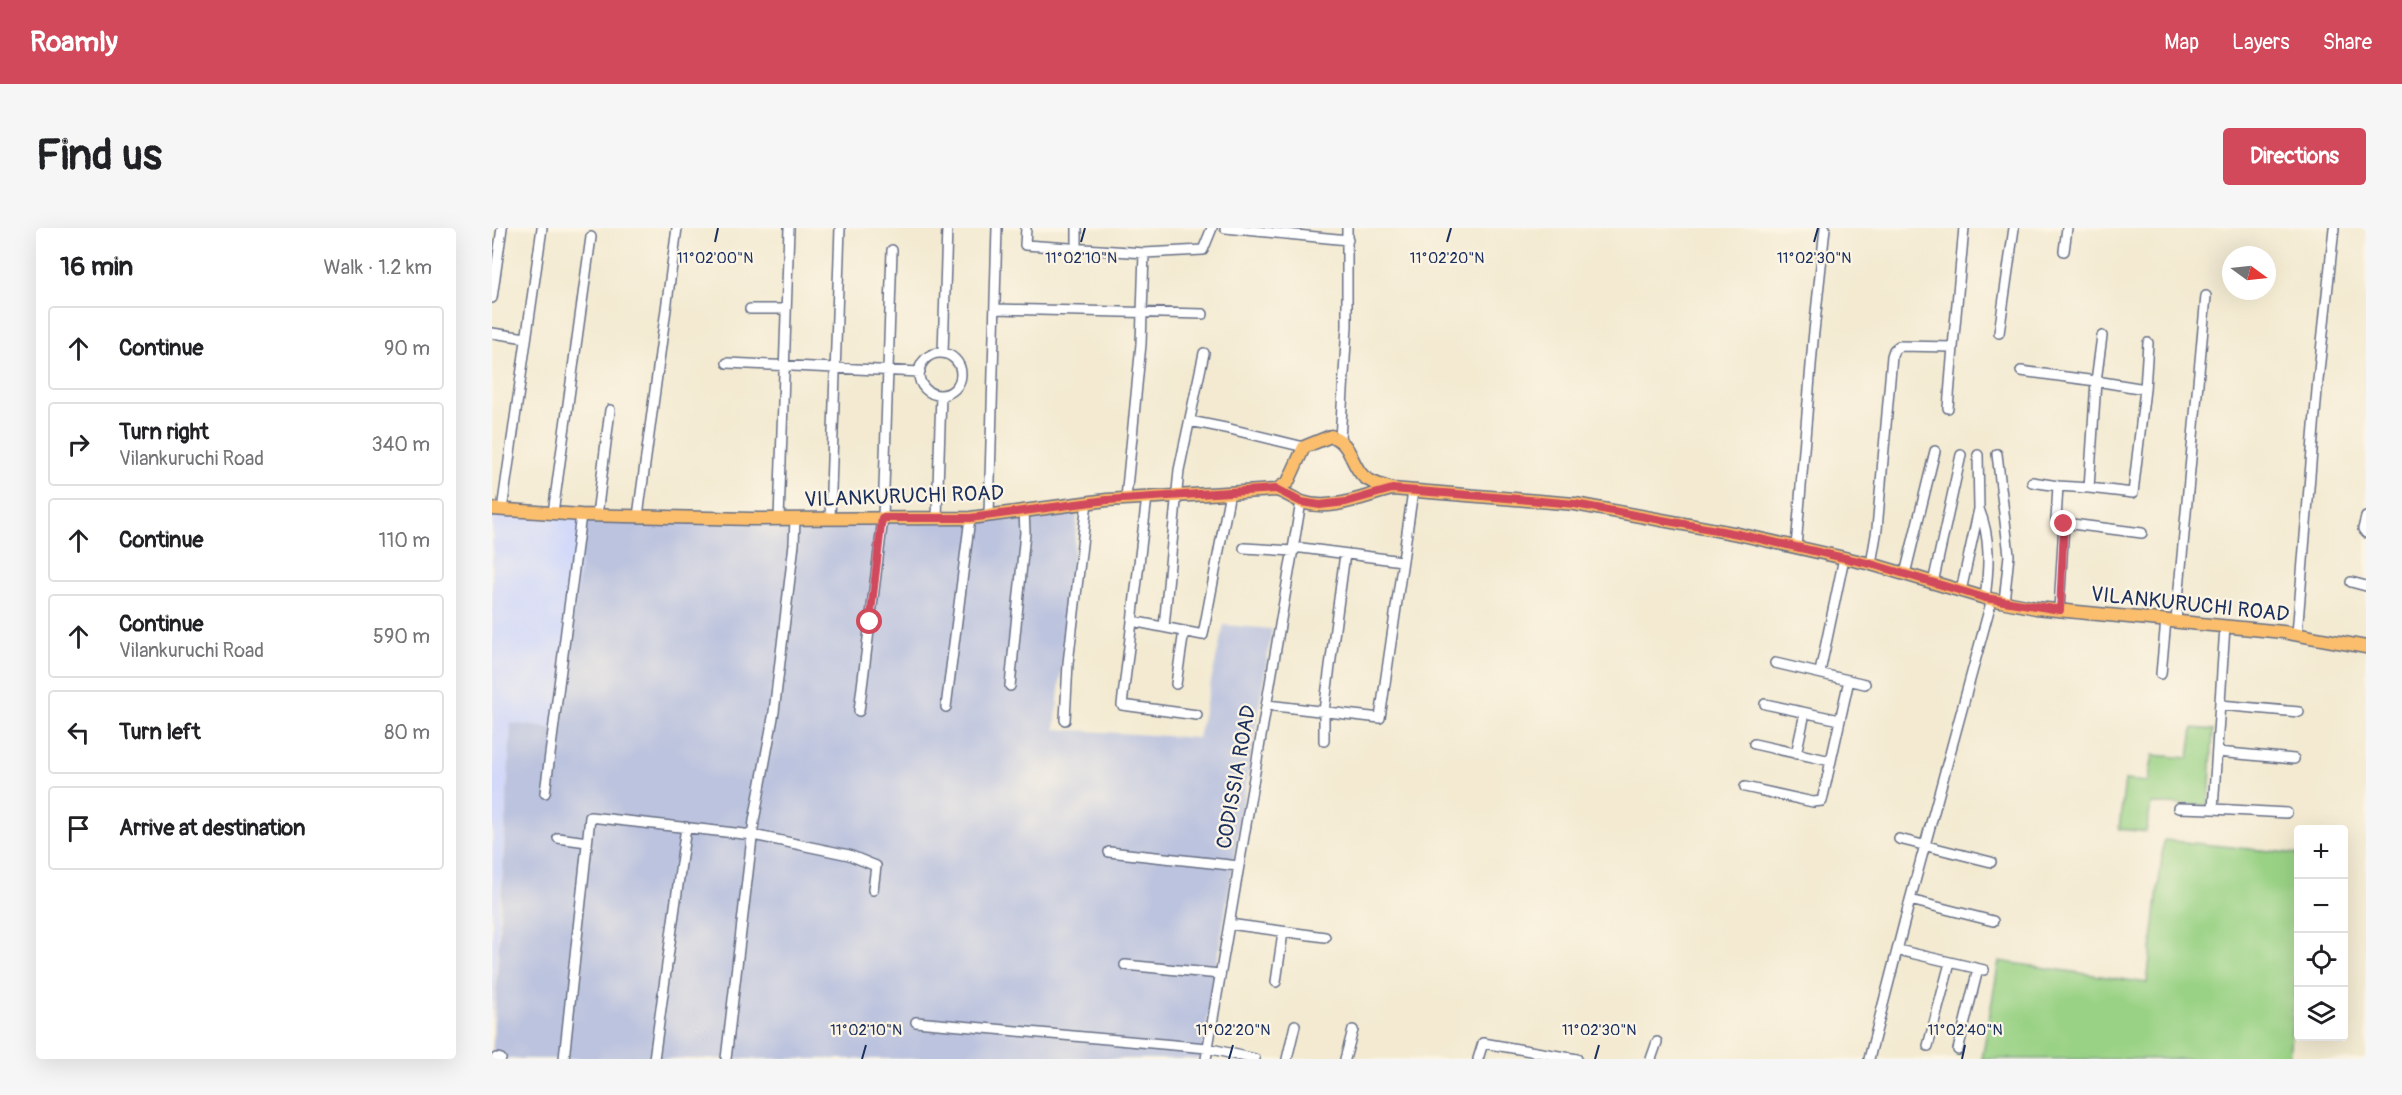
<!DOCTYPE html>
<meta charset="utf-8">
<style>
body{margin:0;font-family:Pangolin,sans-serif;background:#f6f6f6;color:#202124}
.controls{position:absolute;right:18px;bottom:18px;display:grid;overflow:hidden;border-radius:6px;box-shadow:0 6px 24px #0002}
.controls button{width:54px;height:54px;display:grid;place-items:center;padding:0;border:0;border-bottom:2px solid #e0e0e0;background:#fff;color:#202124;font:30px sans-serif}
.compass{position:absolute;left:1730px;top:18px;width:54px;height:54px;border-radius:50%;background:#fff;box-shadow:0 6px 24px #0002;rotate:105deg}
.stop{position:absolute;width:18px;height:18px;margin:-14px;border:4px solid #d1495b;border-radius:50%;background:#fff}
.stop.end{background:#d1495b;border-color:#fff;box-shadow:0 2px 6px #0008}
.list{margin:0;padding:0;list-style:none}
h2{display:flex;justify-content:space-between;align-items:center;height:78px;margin:0;padding:0 24px;font-size:26px}
h2 small{font-size:20px;font-weight:400;color:#757577}
.list li{display:grid;grid-template-columns:39px 1fr auto;gap:18px;align-items:center;box-sizing:border-box;height:84px;margin:0 12px 12px;padding:0 12px;border:2px solid #e0e0e0;border-radius:6px}
.list b{display:block;font-size:22px;white-space:nowrap}
.list p{margin:0;font-size:20px;white-space:nowrap;color:#757577}
.list em{font-size:20px;font-style:normal;color:#757577}
.icon{flex:none;width:33px;height:33px;fill:none;stroke:currentColor;stroke-width:2;stroke-linecap:round;stroke-linejoin:round}
.map{position:relative;flex:none;width:1874px;height:831px;overflow:hidden;border-radius:6px}
header{display:flex;align-items:center;gap:36px;box-sizing:border-box;height:84px;padding:0 30px;background:#d1495b;color:#fff}
header strong{font-size:28px}
nav{display:flex;gap:33px;margin-inline-start:auto;font-size:21px}
.intro{display:flex;align-items:center;justify-content:space-between;box-sizing:border-box;height:144px;padding:0 36px}
h1{margin:0;font-size:42px}
.button{padding:15px 27px;border-radius:6px;background:#d1495b;color:#fff;font-size:21px;font-weight:700}
main{display:flex;gap:36px;padding:0 36px}
aside{flex:1;background:#fff;border-radius:6px;box-shadow:0 6px 24px #0002}
.map>svg:first-child{display:block}
</style>
<header>
<strong>Roamly</strong>
<nav><a>Map</a><a>Layers</a><a>Share</a></nav>
</header>
<div class="intro"><h1>Find us</h1><a class="button">Directions</a></div>
<main>
<aside>
<h2>16 min<small>Walk · 1.2 km</small></h2>
<ul class="list">
<li><svg class="icon" aria-label="ahead" viewBox="0 0 24 24"><path d="M12 20V5M6 11l6-6 6 6"/></svg><div><b>Continue</b></div><em>90 m</em></li>
<li><svg class="icon" aria-label="right" viewBox="0 0 24 24"><path d="M7 20v-9h11M14 6l5 5-5 5"/></svg><div><b>Turn right</b><p>Vilankuruchi Road</p></div><em>340 m</em></li>
<li><svg class="icon" aria-label="ahead" viewBox="0 0 24 24"><path d="M12 20V5M6 11l6-6 6 6"/></svg><div><b>Continue</b></div><em>110 m</em></li>
<li><svg class="icon" aria-label="ahead" viewBox="0 0 24 24"><path d="M12 20V5M6 11l6-6 6 6"/></svg><div><b>Continue</b><p>Vilankuruchi Road</p></div><em>590 m</em></li>
<li><svg class="icon" aria-label="left" viewBox="0 0 24 24"><path d="M17 20v-9H6M10 6l-5 5 5 5"/></svg><div><b>Turn left</b></div><em>80 m</em></li>
<li><svg class="icon" aria-label="arrive" viewBox="0 0 24 24"><path d="M6 21V4h12l-3 4 3 4H6"/></svg><div><b>Arrive at destination</b></div></li>
</ul>
</aside>
<div class="map">
<svg width="1874" height="831" viewBox="0 0 1874 831">
<rect width="100%" height="100%" fill="#fcf5e5"/>
<filter id="ink" filterUnits="userSpaceOnUse"><feTurbulence type="fractalNoise" baseFrequency=".0167" numOctaves="2"/><feDisplacementMap in="SourceGraphic" scale="12" xChannelSelector="R" yChannelSelector="G"/><feConvolveMatrix kernelMatrix="1 2 1 2 8 2 1 2 1" color-interpolation-filters="sRGB"/></filter>
<filter id="wash" filterUnits="userSpaceOnUse"><feTurbulence type="fractalNoise" baseFrequency=".008" numOctaves="4" result="noise"/><feDisplacementMap in="SourceGraphic" scale="24" xChannelSelector="R" yChannelSelector="G"/><feGaussianBlur stdDeviation="1.35" result="paint"/><feColorMatrix in="noise" values="0 0 0 0 0 0 0 0 0 0 0 0 0 0 0 0 0 1.4 0 .05"/><feComposite in="paint" operator="in"/></filter>
<g filter="url(#wash)">
<rect width="100%" height="100%" fill="#f3ead1"/>
<!-- built -->
<path fill="#d2d9f9" d="M0,285L94,292L66,501L19,495L0,805Z"/>
<!-- industrial -->
<path fill="#bcc3de" d="M586,282L563,501L706,510L732,397L780,401L709,831H0L19,495L66,501L94,292L466,294Z"/>
<!-- green -->
<path fill="#9ad285" stroke="#5a8072" stroke-width="1.5" d="M1701,500L1721,502L1717,577L1659,576L1654,604L1627,601L1633,552L1656,554L1661,527L1697,530Z
M1672,612L1806,626V719L1797,831H1490L1507,733L1655,755Z"/>
</g>
<g filter="url(#ink)">
<g fill="none" stroke-linecap="round" stroke-linejoin="round">
<!-- minor casing -->
<g stroke="#677086" stroke-width="12">
<path id="minor" d="M534,0L533,17L652,25L711,22L720,0
M733,0L856,12
M585,20V0
M1572,23L1575,0
M0,70L10,0
M258,81H294
M503,81L711,86
M0,105L34,110
M1507,105L1522,0
M451,125L455,0
M427 146a21 21 0 1 1 42 0a21 21 0 1 1-42 0Z
M235,135L428,144
M1529,143L1604,153L1610,108
M1653,161L1656,115
M1456,180L1461,119
M698,193L738,201L812,219
M848,211L855,98V0
M1505,226L1517,327L1512,374
M1540,254L1566,258
M655,269L630,477L705,487
M634,270L649,116L652,25
M1487,281C1499,310 1497,339 1493,370
M10,282L50,0
M61,285L99,9
M105,287L118,182
M497,287L505,0
M146,288L185,0
M1874,289L1871,301L1874,305
M445,290L449,167
M287,291L297,0
M338,291L348,0
M1572,295L1650,305
M802,319L910,333
M1304,319L1321,113L1333,0
M752,320L802,323
M1379,336L1385,301L1400,128L1402,122L1407,118L1461,119L1472,0
M1413,346L1443,223
M1859,354L1874,358
M1441,355L1469,227
M1469,363L1487,281L1486,227
M1567,382L1572,295H1566L1564,292L1566,258L1597,260L1604,153L1653,161L1641,265L1597,260
M640,393L711,407L738,264
M1684,393L1714,68
M1733,398L1721,581L1795,585
M672,399L687,242L712,125
M1805,406L1825,162L1842,0
M1283,435L1373,456
M1328,444L1352,330
M1669,446L1674,392
M684,456L692,403
M518,458L533,305L532,283
M1273,476L1348,492
M775,477L888,490L921,263
M1728,477L1807,484
M454,479L478,290
M367,483L391,290L400,22
M573,492L576,435L595,274
M832,513V483L853,326
M1262,516L1339,533
M1725,524L1802,531
M1304,526L1313,485
M1253,559L1321,574L1330,573L1357,452
M53,565L89,287
M1686,580L1721,581
M66,610L95,614
M1407,611L1499,634
M617,624L747,638
M1418,672L1501,693
M737,696L833,709
M1406,722L1492,742
M633,737L728,746
M784,754L791,704
M424,794L715,820L763,831
M1436,818L1458,735
M1466,822L1486,741
M4,830L9,831
M72,831L98,589L261,607L357,627L384,638L381,662
M162,831L194,599
M234,831L262,593L282,484L302,316L303,291
M714,831L809,274
M795,831L803,797
M853,831L861,802
M986,831L991,815L1085,831
M1159,831L1165,814
M1377,831L1418,672L1500,371"/>
</g>
<!-- major casing -->
<g stroke="#677086" stroke-width="15">
<path id="major" d="M784,262C793,264 801,271 810,274C839,284 872,268 900,261
M0,281L89,287L260,291L478,290L615,272L784,262L796,254L812,219L839,208C860,215 858,236 872,249C879,255 891,258 900,261L1083,276L1246,306L1379,336L1493,370L1544,380L1791,404L1874,419"/>
</g>
<!-- minor -->
<use href="#minor" stroke="#fff" stroke-width="9"/>
<!-- major -->
<use href="#major" stroke="#fabe6d" stroke-width="12"/>
</g>
</g>
<g fill="none" stroke-linecap="round" stroke-linejoin="round" filter="url(#ink)">
<!-- route -->
<path stroke="#d1495b" stroke-width="8" d="M378,394L390,290H478L615,272L784,261L809,274L828,277L854,274L900,261L1003,269L1083,276L1246,306L1379,336L1493,370L1568,382L1572,296"/>
</g>
<!-- ticks -->
<path fill="none" stroke="#1b2f5e" stroke-width="2" d="M223,14L226,0M589,14L593,0M955,14L959,0M1322,14L1326,0M370,831L374,817M737,831L741,817M1103,831L1107,817M1470,831L1473,817"/>
<g text-anchor="middle" stroke-width="4.5" stroke-linejoin="round" paint-order="stroke">
<!-- street labels -->
<g font-size="21" fill="#1b2f5e" stroke="#fcf5e5">
<text transform="translate(412 268) rotate(-2)" y="7">VILANKURUCHI ROAD</text>
<text transform="translate(1698 376) rotate(6)" y="7">VILANKURUCHI ROAD</text>
<text transform="translate(744 549) rotate(-80)" y="7">CODISSIA ROAD</text>
</g>
</g>
<g font-size="15" text-anchor="middle" fill="#1b2f5e" stroke="#fcf5e5" stroke-width="4.5" stroke-linejoin="round" paint-order="stroke">
<text x="223" y="35">11°02'00"N</text>
<text x="589" y="35">11°02'10"N</text>
<text x="955" y="35">11°02'20"N</text>
<text x="1322" y="35">11°02'30"N</text>
<text x="374" y="807">11°02'10"N</text>
<text x="741" y="807">11°02'20"N</text>
<text x="1107" y="807">11°02'30"N</text>
<text x="1473" y="807">11°02'40"N</text>
</g>
</svg>
<div class="controls">
<button>+</button>
<button>−</button>
<button><svg class="icon" aria-label="locate" viewBox="0 0 24 24"><circle cx="12" cy="12" r="6"/><path d="M12 2v4M12 18v4M2 12h4M18 12h4"/></svg></button>
<button><svg class="icon" aria-label="layers" viewBox="0 0 24 24"><path d="M12 4l9 5-9 5-9-5zM3 14l9 5 9-5"/></svg></button>
</div>
<svg class="compass" viewBox="-18 -18 36 36"><path d="M0-13l5 13h-10z" fill="#e53935"/><path d="M0 13l5-13h-10z" fill="#757577"/></svg>
<div class="stop" style="left:378px;top:394px"></div>
<div class="stop end" style="left:1572px;top:296px"></div>
</div>
</main>
